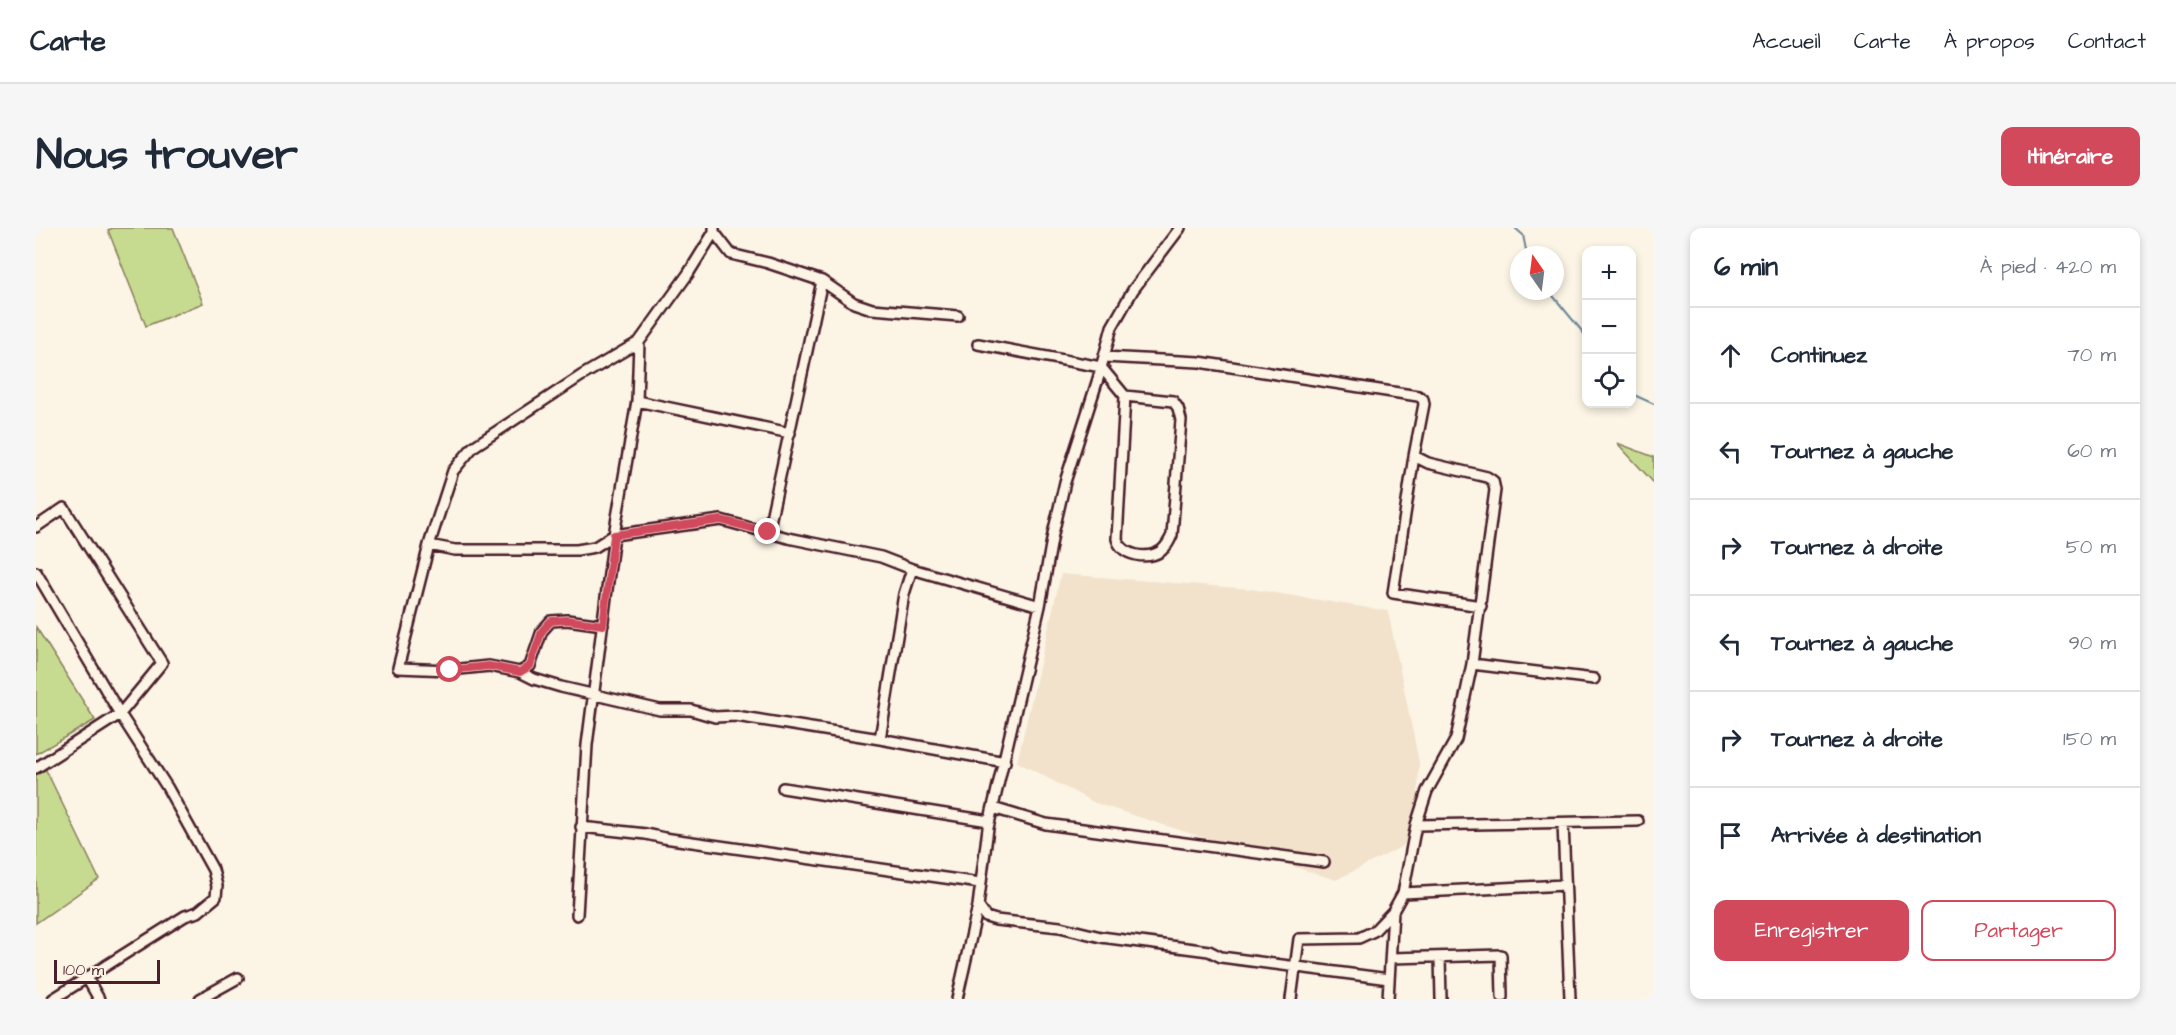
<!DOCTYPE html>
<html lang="fr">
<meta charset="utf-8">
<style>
body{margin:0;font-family:"Architects Daughter",sans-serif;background:#f6f6f7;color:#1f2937}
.controls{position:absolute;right:18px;top:18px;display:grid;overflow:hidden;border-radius:12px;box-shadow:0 3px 9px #0003}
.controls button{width:54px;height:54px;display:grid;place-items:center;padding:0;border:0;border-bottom:2px solid #e0e1e3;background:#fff;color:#1f2937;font:30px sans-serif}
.compass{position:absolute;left:1474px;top:18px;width:54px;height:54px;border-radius:50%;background:#fff;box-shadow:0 3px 9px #0003;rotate:346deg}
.scale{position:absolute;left:18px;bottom:15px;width:106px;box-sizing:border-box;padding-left:6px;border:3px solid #4a1f2b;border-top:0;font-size:16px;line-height:21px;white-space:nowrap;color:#4a1f2b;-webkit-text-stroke:4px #fcf5e5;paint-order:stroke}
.stop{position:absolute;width:18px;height:18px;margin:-14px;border:4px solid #d1495b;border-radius:50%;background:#fff}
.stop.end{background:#d1495b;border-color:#fff;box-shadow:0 2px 6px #0008}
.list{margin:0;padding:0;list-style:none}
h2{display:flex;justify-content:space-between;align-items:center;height:78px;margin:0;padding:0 24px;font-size:26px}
h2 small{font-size:20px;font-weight:400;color:#747a83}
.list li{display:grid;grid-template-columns:39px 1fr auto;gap:18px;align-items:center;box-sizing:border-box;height:96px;padding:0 24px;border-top:2px solid #e0e1e3}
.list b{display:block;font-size:22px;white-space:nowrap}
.list em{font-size:20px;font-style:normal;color:#747a83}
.actions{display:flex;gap:12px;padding:18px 24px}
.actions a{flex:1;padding:14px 0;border:2px solid #d1495b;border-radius:12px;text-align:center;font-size:21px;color:#d1495b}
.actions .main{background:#d1495b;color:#fff}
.icon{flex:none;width:33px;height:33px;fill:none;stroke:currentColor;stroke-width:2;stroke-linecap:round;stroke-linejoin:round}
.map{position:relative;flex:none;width:1618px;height:771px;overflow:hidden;border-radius:12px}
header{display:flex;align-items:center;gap:36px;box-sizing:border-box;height:84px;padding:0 30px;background:#fff;border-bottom:2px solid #e0e1e3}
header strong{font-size:28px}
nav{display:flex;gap:33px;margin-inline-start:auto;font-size:21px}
.intro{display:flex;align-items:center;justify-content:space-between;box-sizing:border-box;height:144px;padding:0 36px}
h1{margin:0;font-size:42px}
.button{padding:15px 27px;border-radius:12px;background:#d1495b;color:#fff;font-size:21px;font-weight:700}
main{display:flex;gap:36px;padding:0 36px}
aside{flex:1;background:#fff;border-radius:12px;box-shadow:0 3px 9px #0003}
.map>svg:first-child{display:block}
</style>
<header>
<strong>Carte</strong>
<nav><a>Accueil</a><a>Carte</a><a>À propos</a><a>Contact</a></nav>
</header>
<div class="intro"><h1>Nous trouver</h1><a class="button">Itinéraire</a></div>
<main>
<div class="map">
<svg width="1618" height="771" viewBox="0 0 1618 771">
<rect width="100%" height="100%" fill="#fcf5e5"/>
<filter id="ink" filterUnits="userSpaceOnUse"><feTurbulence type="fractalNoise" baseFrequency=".0167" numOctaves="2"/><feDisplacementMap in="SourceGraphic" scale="12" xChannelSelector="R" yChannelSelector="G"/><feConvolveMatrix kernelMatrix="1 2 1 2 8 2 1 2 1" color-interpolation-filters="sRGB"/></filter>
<g filter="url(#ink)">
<!-- built -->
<path fill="#f2e2cb" d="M1025,346L1215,361L1352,383L1383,534L1381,592L1367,618L1300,652L1059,575L981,534Z"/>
<!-- green -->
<path fill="#c7db90" stroke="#887d5e" stroke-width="1.5" d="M77,0H137L167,75L110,98L72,2Z
M1581,215L1618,229V255Z
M0,399L59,492L0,526Z
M9,540L63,651L0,695V545Z"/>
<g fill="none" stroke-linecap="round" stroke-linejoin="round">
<!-- stream -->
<path stroke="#6a8697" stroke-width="2" d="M1479,0L1487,7L1491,27
M1513,63L1550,108
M1596,164L1598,167L1618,176"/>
<!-- minor casing -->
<g stroke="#4a1f2b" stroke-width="14">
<path id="minor" d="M678,4L695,26L732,35L786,53L818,75L836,81L922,88
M603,114L545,148L437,219L417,243L393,317L362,440L414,442L453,438L484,444L498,451L525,459L624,482H655L679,489L700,488L844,511L969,534
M942,116L1065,139L1089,168L1081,311C1086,328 1111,332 1125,323C1131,318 1133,314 1136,307L1145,192L1142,180L1137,173L1089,168
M1068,129L1163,134L1382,168L1387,171L1388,176L1378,228L1392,235L1451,249L1457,253L1459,262L1436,436L1420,511L1391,563L1380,597L1367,665L1357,683L1352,771
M601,173L754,205
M1378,228L1357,365L1445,378
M0,299L28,280L126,435L84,486L0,540
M732,304L786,53
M393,317L419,322H541L559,319L578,307L685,292L752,310L845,329L876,341L1004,378
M0,344L84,486L131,559L177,642L181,658L180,669L162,684L149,688L17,771
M1436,436L1558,451
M484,444L494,438L506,403L515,393L531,392L567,397
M844,511L868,366L876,341
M747,560L953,593
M957,580L1010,596L1288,634
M1527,595L1534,771
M1380,597L1602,593
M545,599L610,606L628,610L944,655
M1367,665L1529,657
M942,678L950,689L960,692L1024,699L1065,709L1173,723L1185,729L1353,751
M541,687L551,517L578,307L601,173L603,114L652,46L678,4V0
M1404,729L1405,771
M1355,730L1465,727L1466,769
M51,750L63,771
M164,771L202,750
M921,771L942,678L952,600L1004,378L1017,306L1029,254L1062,151L1076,99L1097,62L1144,0
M1255,771L1263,711L1323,710L1338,703L1357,683"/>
</g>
<!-- minor -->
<use href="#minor" stroke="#fcf5e5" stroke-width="9"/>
</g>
</g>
<g fill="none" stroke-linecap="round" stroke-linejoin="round" filter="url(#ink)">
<!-- route -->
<path stroke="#d1495b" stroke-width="8" d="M414,442L453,438L484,444L494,438L506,403L515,393L531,392L567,397L578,307L685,292L732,304"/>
</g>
</svg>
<div class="controls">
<button>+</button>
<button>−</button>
<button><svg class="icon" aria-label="locate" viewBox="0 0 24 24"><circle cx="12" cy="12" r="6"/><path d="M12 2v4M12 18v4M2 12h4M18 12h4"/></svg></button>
</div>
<svg class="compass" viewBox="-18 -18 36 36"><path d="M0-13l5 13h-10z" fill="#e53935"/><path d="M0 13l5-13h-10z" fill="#747a83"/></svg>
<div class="scale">100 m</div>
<div class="stop" style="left:414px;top:442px"></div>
<div class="stop end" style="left:732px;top:304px"></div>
</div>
<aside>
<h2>6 min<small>À pied · 420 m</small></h2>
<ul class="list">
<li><svg class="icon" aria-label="ahead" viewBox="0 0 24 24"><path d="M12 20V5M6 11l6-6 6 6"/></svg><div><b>Continuez</b></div><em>70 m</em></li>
<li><svg class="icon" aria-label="left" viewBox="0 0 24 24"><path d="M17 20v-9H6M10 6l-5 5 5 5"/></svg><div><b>Tournez à gauche</b></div><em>60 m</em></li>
<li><svg class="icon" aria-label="right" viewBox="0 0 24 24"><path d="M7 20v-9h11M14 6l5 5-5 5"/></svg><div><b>Tournez à droite</b></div><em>50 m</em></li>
<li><svg class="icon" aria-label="left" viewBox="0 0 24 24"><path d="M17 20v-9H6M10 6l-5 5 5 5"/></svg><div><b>Tournez à gauche</b></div><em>90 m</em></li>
<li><svg class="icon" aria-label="right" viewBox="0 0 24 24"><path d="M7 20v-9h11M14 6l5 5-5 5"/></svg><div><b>Tournez à droite</b></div><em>150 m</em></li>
<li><svg class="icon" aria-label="arrive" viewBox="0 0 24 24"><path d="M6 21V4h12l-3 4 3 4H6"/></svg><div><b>Arrivée à destination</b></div></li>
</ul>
<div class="actions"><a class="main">Enregistrer</a><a>Partager</a></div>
</aside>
</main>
